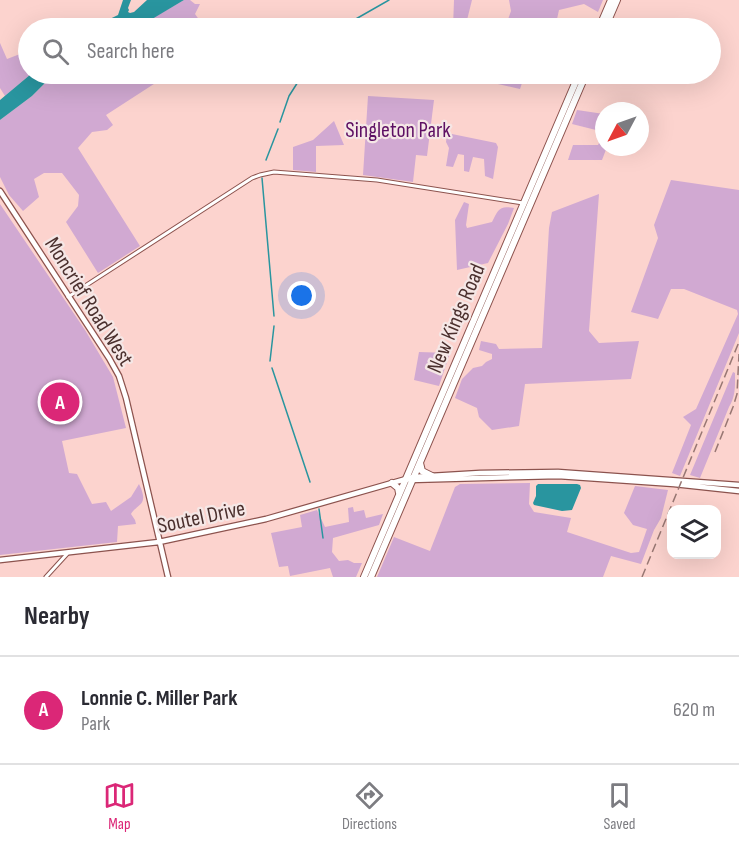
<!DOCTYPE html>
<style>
body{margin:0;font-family:"Sofia Sans Condensed",sans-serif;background:#f7f7f7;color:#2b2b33}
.controls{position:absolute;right:18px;bottom:18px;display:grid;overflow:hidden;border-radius:12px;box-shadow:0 6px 24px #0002}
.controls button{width:54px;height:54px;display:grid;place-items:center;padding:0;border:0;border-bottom:2px solid #e1e1e2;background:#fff;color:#2b2b33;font:30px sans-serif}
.compass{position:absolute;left:595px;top:102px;width:54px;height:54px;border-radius:50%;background:#fff;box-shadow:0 6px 24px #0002;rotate:229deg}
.you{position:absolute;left:302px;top:296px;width:21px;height:21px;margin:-15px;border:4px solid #fff;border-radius:50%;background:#1a73e8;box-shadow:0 0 0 9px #1a73e833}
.badge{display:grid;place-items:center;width:39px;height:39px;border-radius:50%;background:#db2777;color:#fff;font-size:20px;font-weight:700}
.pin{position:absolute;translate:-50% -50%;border:3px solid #fff;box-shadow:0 2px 6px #0006}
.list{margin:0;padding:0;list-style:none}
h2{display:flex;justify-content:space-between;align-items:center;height:78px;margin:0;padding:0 24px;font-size:26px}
h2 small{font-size:20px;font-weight:400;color:#7c7c81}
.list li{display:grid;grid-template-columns:39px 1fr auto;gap:18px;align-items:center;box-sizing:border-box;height:108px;padding:0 24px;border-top:2px solid #e1e1e2}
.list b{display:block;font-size:22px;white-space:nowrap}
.list p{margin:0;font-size:20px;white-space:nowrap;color:#7c7c81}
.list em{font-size:20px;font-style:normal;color:#7c7c81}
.icon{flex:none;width:33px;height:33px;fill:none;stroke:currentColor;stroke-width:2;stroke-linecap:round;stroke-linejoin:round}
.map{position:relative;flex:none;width:739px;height:577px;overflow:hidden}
.search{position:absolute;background:#fff;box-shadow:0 6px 24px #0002;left:18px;right:18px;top:18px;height:66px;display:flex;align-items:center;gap:15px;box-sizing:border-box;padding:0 21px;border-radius:33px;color:#7c7c81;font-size:22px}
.sheet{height:186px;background:#fff}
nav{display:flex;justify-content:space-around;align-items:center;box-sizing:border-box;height:84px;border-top:2px solid #e1e1e2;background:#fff;font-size:16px;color:#7c7c81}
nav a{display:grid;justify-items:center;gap:3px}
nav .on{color:#db2777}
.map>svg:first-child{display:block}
</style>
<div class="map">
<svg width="739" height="577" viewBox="0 0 739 577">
<rect width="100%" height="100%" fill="#fcd3ce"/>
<!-- green -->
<path fill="#d1a9d2" d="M184,0H190L195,4H200L195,14L205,28H135Z
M454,0H472L465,28H453Z
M509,0H603L598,12L584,4L559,10L555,28H505L511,11Z
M0,43L7,59L28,51V74H31L5,96L0,88Z
M54,74H162L157,82L106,115L113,125L107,130L92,132L78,148L140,246L98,273L66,222L78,206L79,195L62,173H44L34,179L39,197L23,211L9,195L0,177V120L32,96Z
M491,74H525L520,89L489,82Z
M368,96L434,100L427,156L416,155L413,182L363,175Z
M577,110L604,114V132L572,124Z
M334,121L344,145L316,146V172L293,170V147L313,140Z
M447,133L496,143L498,147L493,179L485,176L484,159L473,157L469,172L464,171V155L458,154L453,167L446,166L449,148L446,142Z
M604,133V147H607L602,160H568L573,145H598Z
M671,180L739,190V333L680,476L672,473L691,425L683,417L696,409L738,314L737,310L684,289H671L658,319L631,312L658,238L654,225Z
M599,194L589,331L599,343L639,341L631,379L525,384L519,426L492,430L479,417L477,408L455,398L462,379L473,368L482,366L486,362L492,359V354L479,350L481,341L496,344L499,349L542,348L549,228L552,212Z
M464,202L469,204L466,225L467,228L492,222C498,210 499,205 514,208L508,224L488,263L457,270L455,220Z
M0,204L85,330L113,377L126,428L62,441L69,473L77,474L92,504L106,502L111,511L131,497L139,484C141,488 144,495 143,499C143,505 134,508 131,514L135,520L136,524L118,526L117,542L0,555Z
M419,352L450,353L439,386L414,380Z
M733,372L735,373C735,385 736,396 729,407L700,478L690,475Z
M530,483L529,504L534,512L571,518L567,532L631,553L639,552L647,529L633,525L624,513L635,486L668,490L661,518L654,530L641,564L611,556L603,577H377L394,537L430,551L455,487L460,484Z
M353,507L354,512L364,510L366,518L383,514L379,525L333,538L332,552L339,561L348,560L354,563H362L356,577H333L330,568L290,576L288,566L279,567L271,533L302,527L300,515L317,510L325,527L349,522L348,508Z"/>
<!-- water -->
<path fill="#29959f" d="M123,0H131L128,8L129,10L128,12L130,13L134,12L147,0H184L137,28H91L118,15Z
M31,74H54L32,96L0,120V100Z
M538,484H577L580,485L581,488L572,510L562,511L534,505L533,503L536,496V486Z"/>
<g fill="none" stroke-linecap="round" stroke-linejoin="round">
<!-- stream -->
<path stroke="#29959f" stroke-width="1.5" d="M340,28L389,0
M280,122L289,96L303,74
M266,160L278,129
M262,178L274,316
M270,361L274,326
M272,368L310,482
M319,509L323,538"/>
<!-- minor casing -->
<g stroke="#8c534e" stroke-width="5">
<path id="minor" d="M68,297L252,178L260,175L274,172L377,180L523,203
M46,577L67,554"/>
</g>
<!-- major casing -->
<g stroke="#8c534e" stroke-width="7">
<path id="major" d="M0,191L109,358L119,376L126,398L168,577
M410,480L558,476L674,484L739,491
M0,560L159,542L266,519L413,477L480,473L558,472L739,485"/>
</g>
<!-- highway casing -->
<g stroke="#8c534e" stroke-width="8">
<path id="highway" d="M599,28L611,0
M605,28L617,0
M420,463L422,471L432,476
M392,483L398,488L399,493
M364,577L579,74
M371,577L586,74"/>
</g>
<!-- minor -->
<use href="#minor" stroke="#fff" stroke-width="3"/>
<!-- major -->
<use href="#major" stroke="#fff" stroke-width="4.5"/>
<!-- highway -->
<use href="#highway" stroke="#fff" stroke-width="6"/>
<!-- rail -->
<path stroke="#987773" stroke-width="1.5" stroke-dasharray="9 4.5" stroke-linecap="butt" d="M715,452L733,407L737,394L739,354
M642,577L739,342"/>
</g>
<g text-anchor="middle" stroke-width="4.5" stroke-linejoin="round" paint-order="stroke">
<!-- park labels -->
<g font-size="22" fill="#5d0f63" stroke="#f5e7e6">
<text x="398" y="137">Singleton Park</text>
</g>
<!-- street labels -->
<g font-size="22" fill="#4b302e" stroke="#f5e7e6">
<text transform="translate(90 301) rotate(58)" y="8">Moncrief Road West</text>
<text transform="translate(455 318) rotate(-67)" y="8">New Kings Road</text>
<text transform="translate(201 516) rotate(-12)" y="8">Soutel Drive</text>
</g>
</g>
</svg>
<div class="controls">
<button><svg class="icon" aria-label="layers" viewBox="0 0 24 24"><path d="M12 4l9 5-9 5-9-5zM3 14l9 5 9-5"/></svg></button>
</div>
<svg class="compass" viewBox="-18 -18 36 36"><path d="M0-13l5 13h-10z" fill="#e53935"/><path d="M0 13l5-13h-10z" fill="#7c7c81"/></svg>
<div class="you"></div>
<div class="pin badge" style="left:60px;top:402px">A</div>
<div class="search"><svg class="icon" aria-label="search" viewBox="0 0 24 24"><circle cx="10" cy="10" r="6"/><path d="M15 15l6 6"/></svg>Search here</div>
</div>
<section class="sheet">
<h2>Nearby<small></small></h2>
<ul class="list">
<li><span class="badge">A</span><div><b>Lonnie C. Miller Park</b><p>Park</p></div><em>620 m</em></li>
</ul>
</section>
<nav>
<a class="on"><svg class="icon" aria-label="map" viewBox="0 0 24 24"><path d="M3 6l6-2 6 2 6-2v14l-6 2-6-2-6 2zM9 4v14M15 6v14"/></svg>Map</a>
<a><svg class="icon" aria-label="directions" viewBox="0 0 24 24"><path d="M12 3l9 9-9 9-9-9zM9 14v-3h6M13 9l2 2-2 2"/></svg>Directions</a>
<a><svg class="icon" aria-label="saved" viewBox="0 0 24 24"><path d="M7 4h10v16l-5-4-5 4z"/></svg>Saved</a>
</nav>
